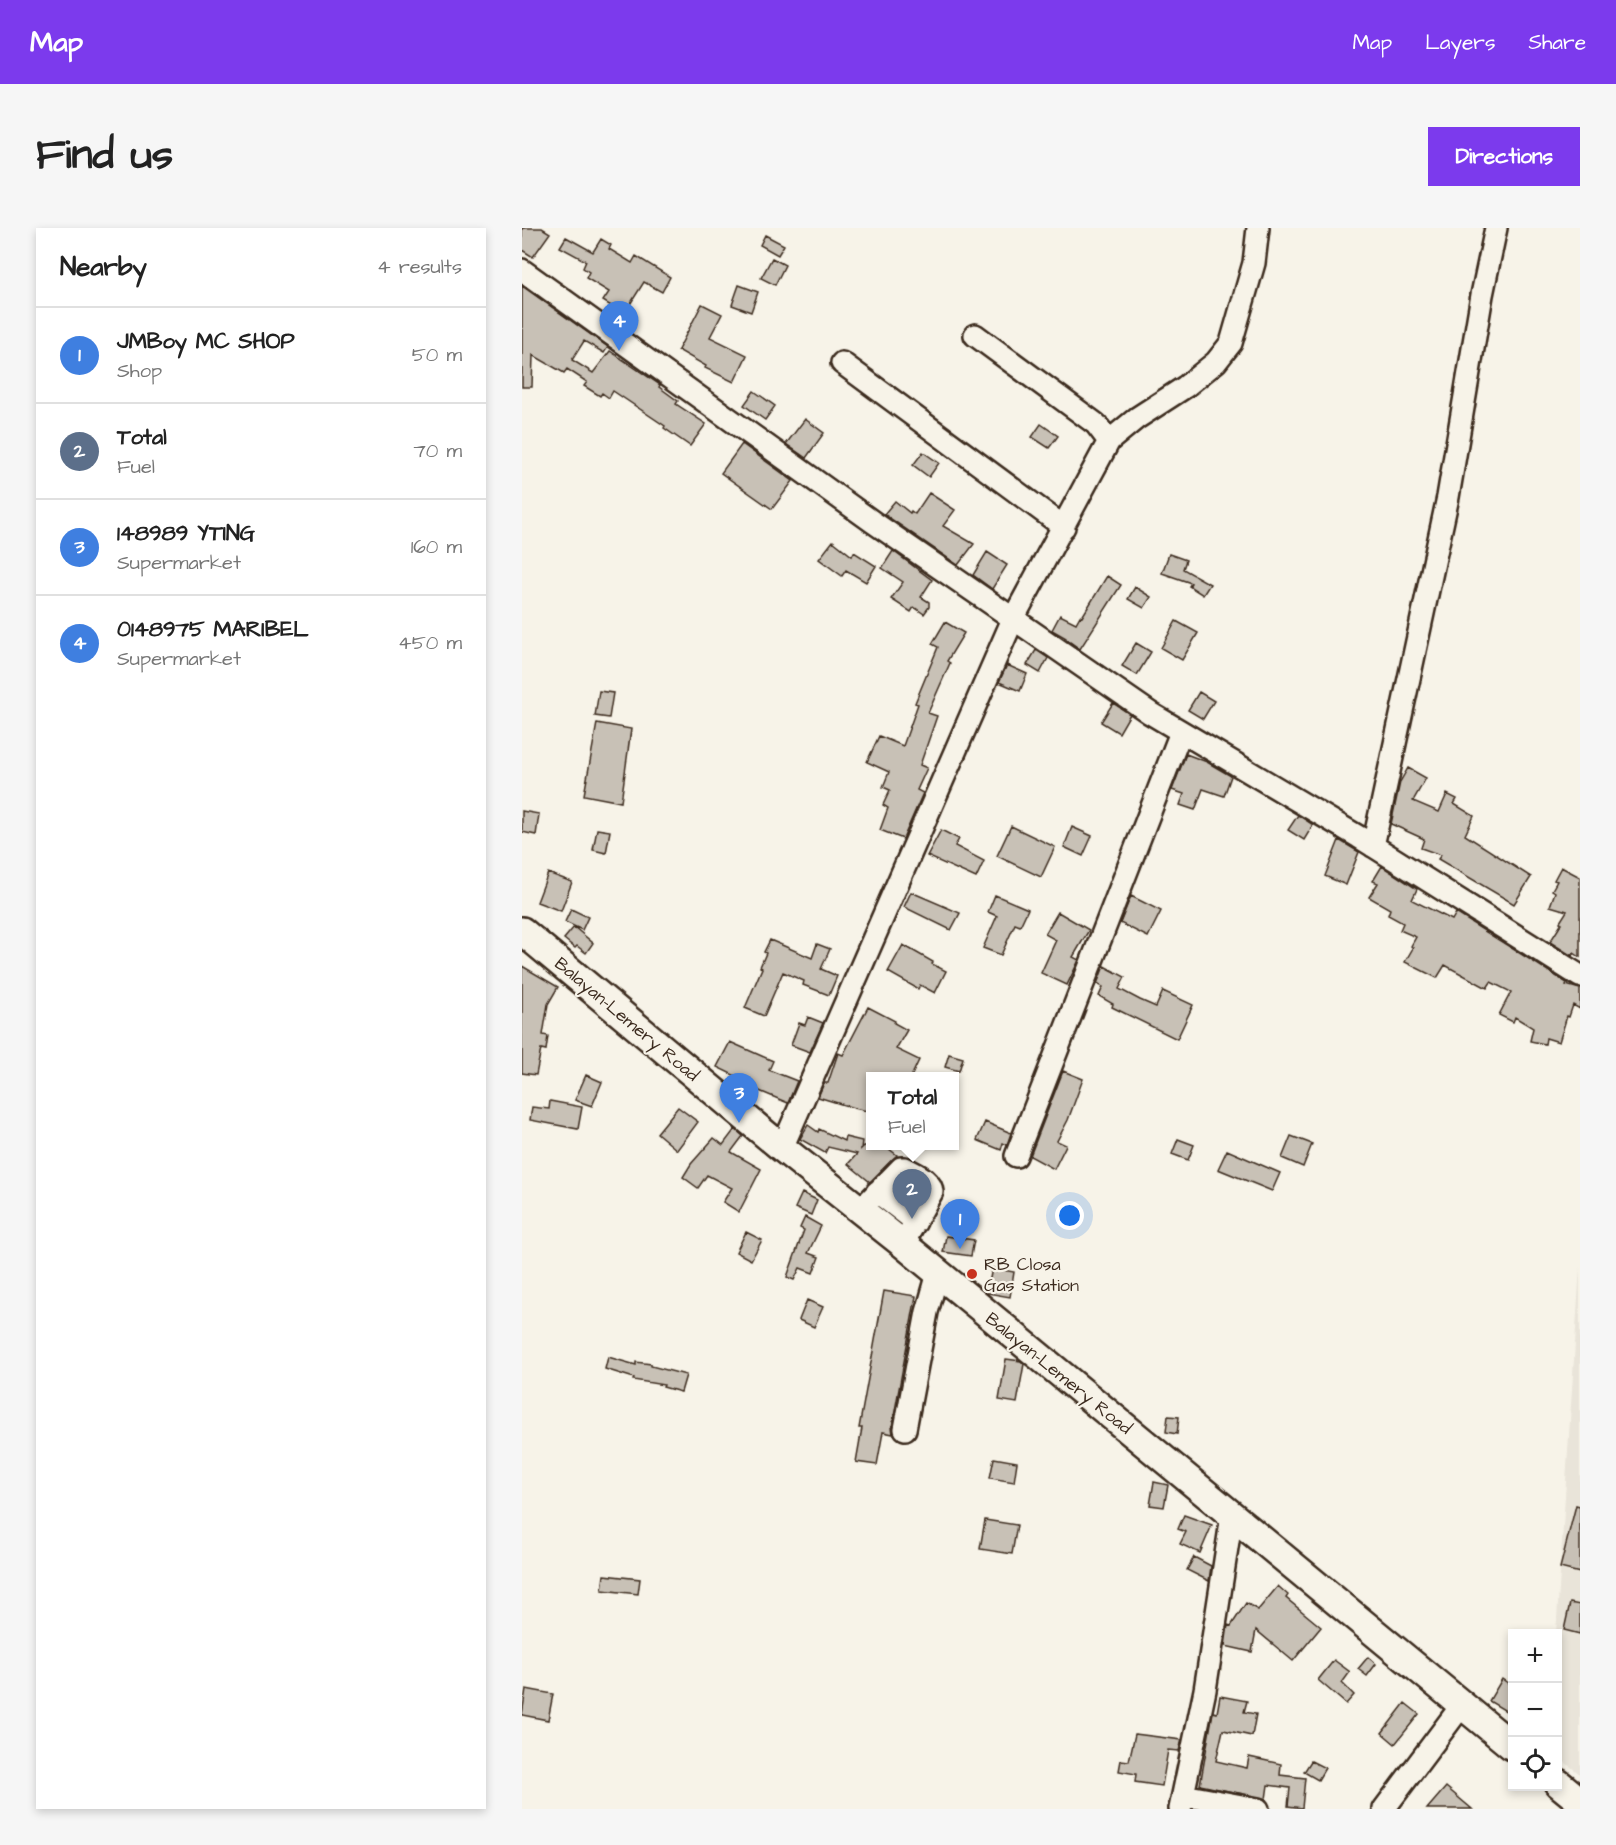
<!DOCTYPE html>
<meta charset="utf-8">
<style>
body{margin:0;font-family:"Architects Daughter",sans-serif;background:#f6f6f6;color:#222}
.controls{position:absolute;right:18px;bottom:18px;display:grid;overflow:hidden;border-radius:0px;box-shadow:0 3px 9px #0003}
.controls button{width:54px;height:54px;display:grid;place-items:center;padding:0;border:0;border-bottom:2px solid #e0e0e0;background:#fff;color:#222;font:30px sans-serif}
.you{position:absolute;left:548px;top:988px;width:21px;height:21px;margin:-15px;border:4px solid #fff;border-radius:50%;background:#1a73e8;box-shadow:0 0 0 9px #1a73e833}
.badge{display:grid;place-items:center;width:39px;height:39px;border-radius:50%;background:#7c3aed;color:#fff;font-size:20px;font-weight:700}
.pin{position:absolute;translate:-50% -50px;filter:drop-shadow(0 2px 3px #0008)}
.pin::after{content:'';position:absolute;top:32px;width:21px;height:18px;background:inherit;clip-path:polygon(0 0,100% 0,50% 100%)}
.popup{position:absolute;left:344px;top:844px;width:93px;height:78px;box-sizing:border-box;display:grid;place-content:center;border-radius:0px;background:#fff;filter:drop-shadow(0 2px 4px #0005);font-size:20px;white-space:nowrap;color:#767676}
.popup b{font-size:22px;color:#222}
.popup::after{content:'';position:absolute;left:50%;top:100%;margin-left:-12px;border:12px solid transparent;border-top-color:#fff}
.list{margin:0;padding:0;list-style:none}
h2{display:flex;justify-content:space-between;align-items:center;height:78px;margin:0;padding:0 24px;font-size:26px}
h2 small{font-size:20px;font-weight:400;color:#767676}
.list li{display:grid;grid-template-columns:39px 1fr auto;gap:18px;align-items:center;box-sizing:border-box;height:96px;padding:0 24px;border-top:2px solid #e0e0e0}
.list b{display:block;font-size:22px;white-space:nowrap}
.list p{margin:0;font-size:20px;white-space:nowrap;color:#767676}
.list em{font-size:20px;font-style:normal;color:#767676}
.icon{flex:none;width:33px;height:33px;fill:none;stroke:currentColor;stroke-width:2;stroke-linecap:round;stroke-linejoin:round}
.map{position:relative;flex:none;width:1058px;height:1581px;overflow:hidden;border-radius:0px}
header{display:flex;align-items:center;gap:36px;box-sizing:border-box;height:84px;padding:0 30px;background:#7c3aed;color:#fff}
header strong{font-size:28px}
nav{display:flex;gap:33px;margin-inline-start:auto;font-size:21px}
.intro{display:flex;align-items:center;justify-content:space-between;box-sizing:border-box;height:144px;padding:0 36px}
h1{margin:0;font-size:42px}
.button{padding:15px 27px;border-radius:0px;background:#7c3aed;color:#fff;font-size:21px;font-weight:700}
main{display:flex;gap:36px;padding:0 36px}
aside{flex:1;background:#fff;border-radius:0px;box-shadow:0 3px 9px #0003}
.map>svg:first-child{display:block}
</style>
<header>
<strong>Map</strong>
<nav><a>Map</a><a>Layers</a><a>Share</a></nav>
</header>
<div class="intro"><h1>Find us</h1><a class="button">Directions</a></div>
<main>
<aside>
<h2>Nearby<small>4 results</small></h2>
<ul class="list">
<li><span class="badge" style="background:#3f7fe0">1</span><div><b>JMBoy MC SHOP</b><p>Shop</p></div><em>50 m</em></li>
<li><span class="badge" style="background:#5c6f8a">2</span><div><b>Total</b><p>Fuel</p></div><em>70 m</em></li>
<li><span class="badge" style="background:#3f7fe0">3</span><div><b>148989 YTING</b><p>Supermarket</p></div><em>160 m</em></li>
<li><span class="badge" style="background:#3f7fe0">4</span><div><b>0148975 MARIBEL</b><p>Supermarket</p></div><em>450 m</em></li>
</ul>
</aside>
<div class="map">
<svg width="1058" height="1581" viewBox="0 0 1058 1581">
<rect width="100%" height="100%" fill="#f7f3e8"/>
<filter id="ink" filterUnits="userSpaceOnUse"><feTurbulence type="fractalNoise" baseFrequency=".0167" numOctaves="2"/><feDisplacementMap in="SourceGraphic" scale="12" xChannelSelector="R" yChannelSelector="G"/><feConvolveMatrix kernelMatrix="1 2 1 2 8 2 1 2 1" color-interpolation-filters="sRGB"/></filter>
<g filter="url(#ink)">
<!-- built -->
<path fill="#e9e4d9" d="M1058,1039V1546L1036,1529L1034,1406Z"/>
<!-- building -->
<path fill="#c8c1b6" stroke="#3b2a1e" stroke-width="1.5" d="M0,0H20L28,5L11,29L0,22Z
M243,7L262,17L256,27L238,17Z
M44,9L71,24L79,11L89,17L87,21L110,35L114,28L148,49L140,64L122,54L102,86L81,73L87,64L64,50L67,44L61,40L64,33L38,19Z
M250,30L263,37L253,57L239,50Z
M217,57L236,64L229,84L210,77Z
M0,58L86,119L82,125L62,113L50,132L71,145L88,123L138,157L137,159L156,173L154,176L184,196L168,218L142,200L143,198L91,163L87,170L80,165L78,168L62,158L65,154L45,141L42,145L11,127L10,159H0Z
M180,76L200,86L188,109L225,127L212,154L183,140L184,138L156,122Z
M232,163L253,178L243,192L222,177Z
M283,191L302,205L284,230L264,216Z
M519,196L536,208L527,220L510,209Z
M220,216L271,253L250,281L199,245Z
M401,224L417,235L407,249L391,237Z
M407,265L433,282L421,298L452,316L436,337L362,286L373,273L388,285L389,283L393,286Z
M311,313L330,328L332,324L354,338L344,354L324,342L320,348L297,331Z
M371,323L410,352L399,369L407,374V379L402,386L392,379L389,384L369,371L381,354L360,340Z
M465,324L485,337L470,361L451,347Z
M647,326L664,332L661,341L688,356L681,367L667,358L669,355L640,345Z
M585,348L599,357L558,421L544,411V410L530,402L538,387L554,395L558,388L560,389Z
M613,359L629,369L622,380L606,371Z
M654,393L676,405L660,432L639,420Z
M423,394L442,405L425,433L428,435L406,485L415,488L398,537L405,540L395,562L401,565L381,611L358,602L366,580L361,577L368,562L361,559L367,544L345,534L357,508L381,518L396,476L393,475L416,419L410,416Z
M614,415L629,424L615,447L600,438Z
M514,422L526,430L518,445L505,437Z
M485,437L505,446L498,463L477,454Z
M77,463L91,465L87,490L73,488Z
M677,464L692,473L681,491L666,482Z
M591,475L608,486L597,505L579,494Z
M75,495L109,501L99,574L62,567Z
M664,526L685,534L709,548L702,568L681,561L673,582L658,577L662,566L650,562Z
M886,540L904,550L891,573L917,584L925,566L935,571L932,576L952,588L943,607L1009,649L992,676L916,631L919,627L899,620L902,611L869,596L878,554Z
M0,583L17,586L14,607L0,604Z
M776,587L791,597L782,612L766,602Z
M489,598L533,619L519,649L475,628Z
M550,599L570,608L561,628L542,619Z
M75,601L88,603L84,625L71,622Z
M419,602L437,611L433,618L462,633L454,650L405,628Z
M817,612L837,624L824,657L803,648Z
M860,638L895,661L890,672L930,692L934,685L1045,755L1044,757L1058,761V781L1051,777L1047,789L1045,788L1037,814L1024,810L1023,816L1008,813L1011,800L993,789L991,794L977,787L989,764L969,754L965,760L923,737L915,750L883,734L891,720L889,718L894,709L878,702L881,695L866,687L868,681L847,669L856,655L851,653Z
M1039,639L1058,649V729L1052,725L1050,728L1028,714L1040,695L1038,694L1045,683L1028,678L1033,664L1030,662L1035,653L1032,652Z
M26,645L50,654L39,683L15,674Z
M389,664L438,685L429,702L382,679Z
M473,667L506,681L498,698L493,696L479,727L461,720L475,688L466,684Z
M609,668L639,683L626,709L598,695Z
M49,681L66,689L60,702L43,694Z
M536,684L567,702L551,729L557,732L545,757L519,745L534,712L523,706Z
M52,699L71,715L64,725L55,718L53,720L42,711Z
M248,712L290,730L295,716L308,721L299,741L315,748L307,767L281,757L282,753L261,744L242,788L223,780L240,740L238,739L244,725L242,724Z
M381,717L411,734L410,736L424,743L413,765L398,757L396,761L366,744Z
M0,738L36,759L26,776L21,807L26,808L24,822L19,821L14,847L0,845Z
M582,738L603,749L597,761L618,772L634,779L641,763L671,777L655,811L590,779L591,776L577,768L581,759L575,756Z
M346,779L373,793L372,795L385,802L374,821L397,832L389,849H348L345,883L332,880L296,869L302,855H306L316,825L321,827Z
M286,789L301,795L288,824L269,817L277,795L283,797Z
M208,814L251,833L247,842L275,853L266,875L235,862L232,869L217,861L222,852L195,839Z
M427,826L441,830L437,843L423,839Z
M541,843L561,851L546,892L535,913L544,917L532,941L508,928Z
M64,847L80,854L70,878L53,872Z
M28,873L60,879L56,901L8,892L10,879L27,881Z
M156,879L176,894L155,922L135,905Z
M463,894L489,905L485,917L481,915L479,922L455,912Z
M286,897L296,904L297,901L322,913L323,909L340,913L339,921L342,918H363L375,927L348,954L326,936L335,926L306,919L303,925L278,911Z
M213,901L221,908L209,924L239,941L217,984L201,974L210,960L185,947L176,960L161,949L169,936L192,910L201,917Z
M769,908L790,916L781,939L760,930Z
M656,911L672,917L666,932L650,926Z
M705,922L758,945L750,963L696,941Z
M383,954L395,962L387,972L374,963Z
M280,965L295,972L289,987L273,980Z
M283,989L299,998L286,1025L297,1029L291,1045L278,1040L272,1052L265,1049L282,1002L278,1000Z
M224,1004L240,1012L229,1032L214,1024Z
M424,1008L452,1012L449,1028L421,1024Z
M470,1040L492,1044L488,1069L465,1065Z
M362,1063L394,1068L370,1199L371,1206L361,1204L355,1237L334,1234L340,1200H337Z
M285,1072L301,1079L292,1099L277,1092Z
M86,1129L114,1137V1134L129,1136V1138L164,1147L159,1164L141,1159L142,1157L111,1152L112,1150L83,1141Z
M484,1131L499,1133L502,1136L495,1175L477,1172Z
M646,1188L657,1189L655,1206L644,1204Z
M472,1230L495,1234L492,1254L468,1250Z
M632,1254L646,1257L642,1279L628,1277Z
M1054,1277L1058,1278V1345L1038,1340Z
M662,1287L690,1297L678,1325L658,1316L664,1304L656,1301Z
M463,1292L495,1297L490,1326L458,1321Z
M672,1329L689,1338L687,1353L665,1342Z
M82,1347L118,1351L116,1366L80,1362Z
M756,1358L766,1367L764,1370L799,1399L771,1433L734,1402L730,1424L703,1418L706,1397L709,1398L724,1375L736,1382Z
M1048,1375L1058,1377V1406L1042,1402Z
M846,1429L854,1436L845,1448L836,1441Z
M812,1432L828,1444L820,1455L832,1467L824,1476L796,1452Z
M980,1451L990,1458V1478L987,1485L967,1473Z
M4,1461L31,1466L26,1492L0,1487Z
M698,1468L725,1473L722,1484L734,1486L730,1508L701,1502L694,1533L725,1540L727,1529L759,1536L758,1547L783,1550L780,1580L766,1578L768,1560L746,1557L744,1571L678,1557L691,1484L695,1485Z
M883,1475L897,1486L873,1516L860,1505Z
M613,1506L660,1512L657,1523L646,1522L640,1558L613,1554L614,1546L597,1543L599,1532L607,1533Z
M789,1533L803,1540L796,1552L782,1544Z
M924,1559L950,1581H905Z"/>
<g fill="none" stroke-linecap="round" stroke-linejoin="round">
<!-- minor casing -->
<g stroke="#3b2a1e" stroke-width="26">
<path id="minor" d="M0,42L351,294L628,485L837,609L1058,748
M453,107L574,196L587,213
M320,135L542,299
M851,618L926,269L960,67L974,0
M260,920L491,391L587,213L615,190L663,159L694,134L709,115L732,35L736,0
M494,928L659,504
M355,964L394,994
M338,982L379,940H383C393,946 409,951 410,964L381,1016
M383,1201L405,1084L416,1045
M661,1567L736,1581
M658,1581L683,1462L710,1287
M862,1581L940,1477"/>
</g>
<!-- major casing -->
<g stroke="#3b2a1e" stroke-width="32">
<path id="major" d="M0,703L260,920L381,1016L990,1518
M1036,1555L1058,1573"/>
</g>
<!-- minor -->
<use href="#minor" stroke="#f7f3e8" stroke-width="21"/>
<!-- major -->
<use href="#major" stroke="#f7f3e8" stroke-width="27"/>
</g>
</g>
<!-- markers -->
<circle fill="#c8321e" stroke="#f7f3e8" stroke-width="2" cx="450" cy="1046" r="6"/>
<g text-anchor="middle" stroke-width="4.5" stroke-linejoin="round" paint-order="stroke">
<!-- street labels -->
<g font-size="18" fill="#3b2a1e" stroke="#f7f3e8">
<text transform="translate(105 791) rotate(40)" y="6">Balayan-Lemery Road</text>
<text transform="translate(537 1145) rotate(39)" y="6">Balayan-Lemery Road</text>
</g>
<!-- poi labels -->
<g font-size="18" fill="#3b2a1e" stroke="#f7f3e8" text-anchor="start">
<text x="462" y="1042">RB Closa<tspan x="462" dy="21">Gas Station</tspan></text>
</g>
</g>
</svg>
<div class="controls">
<button>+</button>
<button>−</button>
<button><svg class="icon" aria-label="locate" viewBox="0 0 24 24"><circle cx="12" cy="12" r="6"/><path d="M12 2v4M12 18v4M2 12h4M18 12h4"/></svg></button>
</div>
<div class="you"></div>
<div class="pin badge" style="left:438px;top:1021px;background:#3f7fe0">1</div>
<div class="pin badge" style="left:390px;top:991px;background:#5c6f8a">2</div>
<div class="popup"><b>Total</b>Fuel</div>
<div class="pin badge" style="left:217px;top:895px;background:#3f7fe0">3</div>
<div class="pin badge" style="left:97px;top:123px;background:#3f7fe0">4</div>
</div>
</main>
